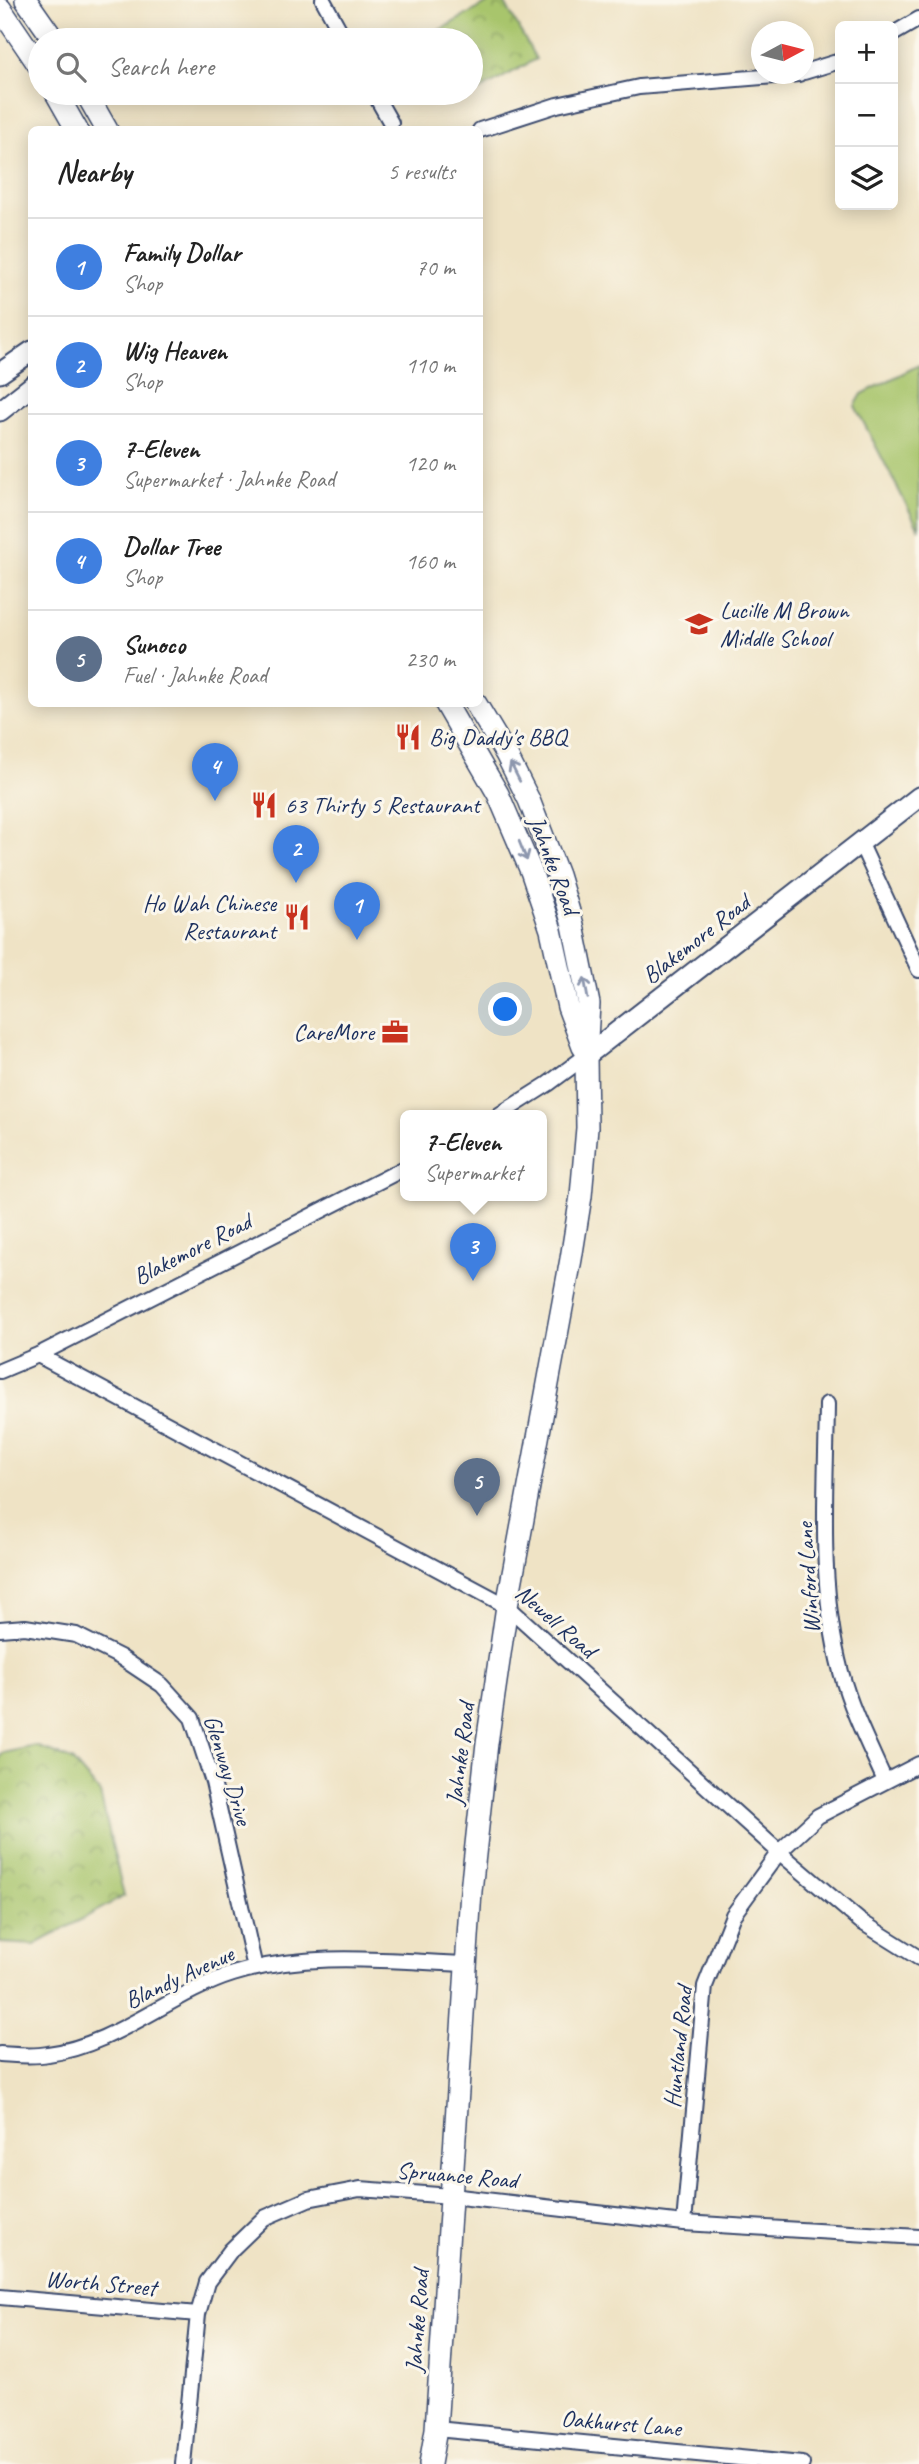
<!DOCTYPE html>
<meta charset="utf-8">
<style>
body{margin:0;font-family:Caveat,sans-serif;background:#f6f6f6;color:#222}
.controls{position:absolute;right:21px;top:21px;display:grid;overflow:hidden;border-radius:10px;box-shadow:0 4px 18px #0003}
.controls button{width:63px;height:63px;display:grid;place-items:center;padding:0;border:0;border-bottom:2px solid #e0e0e0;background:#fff;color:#222;font:35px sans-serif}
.compass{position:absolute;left:751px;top:21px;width:63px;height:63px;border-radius:50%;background:#fff;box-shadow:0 4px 18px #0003;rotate:83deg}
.you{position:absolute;left:506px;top:1010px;width:24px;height:24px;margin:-18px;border:5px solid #fff;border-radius:50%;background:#1a73e8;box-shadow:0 0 0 10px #1a73e833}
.badge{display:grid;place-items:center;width:46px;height:46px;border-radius:50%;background:#0f766e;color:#fff;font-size:23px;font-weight:700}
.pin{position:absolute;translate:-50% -58px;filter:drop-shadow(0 2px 4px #0008)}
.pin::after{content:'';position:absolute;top:37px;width:24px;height:21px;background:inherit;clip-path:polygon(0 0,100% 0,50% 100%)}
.popup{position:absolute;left:400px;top:1110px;width:147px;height:91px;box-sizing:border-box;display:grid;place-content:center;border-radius:10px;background:#fff;filter:drop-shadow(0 2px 5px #0005);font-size:23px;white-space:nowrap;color:#767676}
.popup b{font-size:26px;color:#222}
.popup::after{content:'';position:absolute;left:50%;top:100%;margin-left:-14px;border:14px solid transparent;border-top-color:#fff}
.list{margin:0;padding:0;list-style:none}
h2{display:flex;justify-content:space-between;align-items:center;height:91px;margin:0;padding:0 28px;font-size:30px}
h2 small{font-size:23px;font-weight:400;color:#767676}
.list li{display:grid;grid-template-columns:46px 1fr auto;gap:21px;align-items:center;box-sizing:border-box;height:98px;padding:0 28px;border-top:2px solid #e0e0e0}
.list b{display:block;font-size:26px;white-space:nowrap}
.list p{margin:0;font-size:23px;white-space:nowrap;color:#767676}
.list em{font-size:23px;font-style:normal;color:#767676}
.icon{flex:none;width:38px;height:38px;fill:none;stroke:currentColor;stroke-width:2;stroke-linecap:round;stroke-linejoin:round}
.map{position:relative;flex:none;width:919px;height:2464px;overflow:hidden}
.search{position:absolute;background:#fff;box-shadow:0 4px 18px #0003;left:28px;top:28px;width:455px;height:77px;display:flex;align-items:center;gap:18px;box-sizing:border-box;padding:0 24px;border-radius:38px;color:#767676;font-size:26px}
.panel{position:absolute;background:#fff;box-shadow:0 4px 18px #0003;left:28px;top:126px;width:455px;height:581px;border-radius:10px}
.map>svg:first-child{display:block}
</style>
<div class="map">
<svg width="919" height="2464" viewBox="0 0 919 2464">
<defs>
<pattern id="park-crowns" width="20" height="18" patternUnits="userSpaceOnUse" patternTransform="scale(1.75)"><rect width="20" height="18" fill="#a8c56c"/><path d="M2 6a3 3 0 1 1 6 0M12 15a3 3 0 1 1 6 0" fill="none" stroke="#88a05c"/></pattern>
</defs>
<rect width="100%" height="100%" fill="#fbf7ec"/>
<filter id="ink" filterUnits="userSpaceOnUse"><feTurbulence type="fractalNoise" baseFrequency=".0143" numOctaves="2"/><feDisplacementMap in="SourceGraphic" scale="14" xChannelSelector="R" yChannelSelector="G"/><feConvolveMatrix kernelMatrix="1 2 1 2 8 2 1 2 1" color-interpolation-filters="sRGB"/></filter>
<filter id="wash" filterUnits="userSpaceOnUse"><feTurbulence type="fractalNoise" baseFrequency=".00686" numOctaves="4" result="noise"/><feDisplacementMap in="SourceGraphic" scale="28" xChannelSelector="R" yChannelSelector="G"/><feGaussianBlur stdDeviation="1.57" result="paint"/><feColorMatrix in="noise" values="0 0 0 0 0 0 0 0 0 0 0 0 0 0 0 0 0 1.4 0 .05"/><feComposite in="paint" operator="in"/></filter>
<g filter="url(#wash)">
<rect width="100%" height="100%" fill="#efe3c5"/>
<!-- park -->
<path fill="url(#park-crowns)" stroke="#627a65" stroke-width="2" d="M493,0H503L536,59L464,99L460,93H471V40H431L429,36Z
M36,1746L72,1760L100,1793L124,1896L35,1945L0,1943V1758L3,1753Z"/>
<!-- pitch -->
<path fill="#a8c56c" stroke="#627a65" stroke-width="2" d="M919,365V529L855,406L862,394Z"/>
</g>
<g filter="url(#ink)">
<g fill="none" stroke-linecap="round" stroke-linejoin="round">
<!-- minor casing -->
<g stroke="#3b4a6d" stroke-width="18">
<path id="minor" d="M323,0L345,40
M893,34L919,19
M804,72L840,61
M374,93L391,123
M480,130L557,105L639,87L799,74
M860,842L919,970
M499,1115L548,1084L586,1056
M38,1355L507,1606L779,1852L860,1921L919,1958
M0,1371L38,1355L405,1168
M827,1404C826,1494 818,1584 841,1672C851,1710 869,1745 885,1781
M0,1629L25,1627L76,1635L120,1657L162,1685L192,1718L213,1782L255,1968
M0,2054C16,2055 32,2057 48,2054C116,2045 169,1994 233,1974C309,1951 388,1961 466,1964
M684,2223L705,1986L733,1915L779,1852L818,1816L919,1764
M0,2297L198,2314
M436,2429L802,2464
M183,2464L198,2314L207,2282L231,2250L264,2218L308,2199L360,2189L451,2196L684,2223L919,2237"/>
</g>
<!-- tertiary casing -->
<g stroke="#3b4a6d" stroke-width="23">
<path id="tertiary" d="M0,373L32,351
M0,411L32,386
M586,1056L919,797"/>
</g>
<!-- secondary casing -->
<g stroke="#3b4a6d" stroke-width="24">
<path id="secondary" d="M26,0L54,40
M0,8L40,67
M56,93L77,130
M86,93L107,130
M446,704L498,794L531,871L551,930L568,1007L583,1047
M430,2464L436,2429L471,1891L487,1743L507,1606L571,1259L581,1196L587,1128L586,1056L589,1004L573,925L558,875L529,800L506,754L476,704"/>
</g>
<!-- minor -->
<use href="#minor" stroke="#fff" stroke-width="14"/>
<!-- tertiary -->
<use href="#tertiary" stroke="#fff" stroke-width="19"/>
<!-- secondary -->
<use href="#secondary" stroke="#fff" stroke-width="21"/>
</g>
<!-- one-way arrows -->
<defs><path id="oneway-shaft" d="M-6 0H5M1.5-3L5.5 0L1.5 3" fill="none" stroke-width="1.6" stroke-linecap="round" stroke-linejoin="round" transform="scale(1.75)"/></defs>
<g stroke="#8d97ae">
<use href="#oneway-shaft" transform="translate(515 772) rotate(-117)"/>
<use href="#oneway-shaft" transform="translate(523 851) rotate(68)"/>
<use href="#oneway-shaft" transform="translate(586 988) rotate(-100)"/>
</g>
</g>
<!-- icons -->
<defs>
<g id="school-bare" transform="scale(2.1)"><path d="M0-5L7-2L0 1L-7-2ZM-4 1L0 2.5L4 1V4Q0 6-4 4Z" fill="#c8321e" stroke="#fbf7ec" stroke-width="2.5" paint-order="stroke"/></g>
<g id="restaurant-bare" transform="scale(2.1)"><path d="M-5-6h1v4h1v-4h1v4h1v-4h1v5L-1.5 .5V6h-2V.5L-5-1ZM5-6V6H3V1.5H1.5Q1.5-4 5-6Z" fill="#c8321e" stroke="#fbf7ec" stroke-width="2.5" paint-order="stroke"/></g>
<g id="office-bare" transform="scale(2.1)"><path d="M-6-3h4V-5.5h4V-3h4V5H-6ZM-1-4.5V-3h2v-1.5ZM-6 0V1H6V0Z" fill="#c8321e" stroke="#fbf7ec" stroke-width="2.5" paint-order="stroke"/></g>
</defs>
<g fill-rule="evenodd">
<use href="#school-bare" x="699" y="624"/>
<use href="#restaurant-bare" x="408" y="737"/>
<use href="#restaurant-bare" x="264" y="805"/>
<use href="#restaurant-bare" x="297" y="917"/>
<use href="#office-bare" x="395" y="1032"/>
</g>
<g text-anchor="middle" stroke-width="6" stroke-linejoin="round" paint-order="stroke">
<!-- poi labels -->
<g font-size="24" fill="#1b2f5e" stroke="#fbf7ec" text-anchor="start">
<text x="720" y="618">Lucille M Brown<tspan x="720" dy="28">Middle School</tspan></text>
<text x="429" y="745">Big Daddy's BBQ</text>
<text x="285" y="813">63 Thirty 5 Restaurant</text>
<text x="276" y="911" text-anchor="end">Ho Wah Chinese<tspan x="276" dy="28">Restaurant</tspan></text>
<text x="374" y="1040" text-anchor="end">CareMore</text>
</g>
<!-- street labels -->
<g font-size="24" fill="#1b2f5e" stroke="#fbf7ec">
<text transform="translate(554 865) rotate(69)" y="8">Jahnke Road</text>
<text transform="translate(696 939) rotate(-38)" y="8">Blakemore Road</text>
<text transform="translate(192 1249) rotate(-27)" y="8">Blakemore Road</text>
<text transform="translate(808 1578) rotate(-94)" y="8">Winford Lane</text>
<text transform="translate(556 1621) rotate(41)" y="8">Newell Road</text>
<text transform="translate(460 1754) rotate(-83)" y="8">Jahnke Road</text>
<text transform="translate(228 1770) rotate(73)" y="8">Glenway Drive</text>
<text transform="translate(179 1977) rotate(-25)" y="8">Blandy Avenue</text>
<text transform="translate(678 2047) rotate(-84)" y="8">Huntland Road</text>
<text transform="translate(457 2175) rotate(5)" y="8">Spruance Road</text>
<text transform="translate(101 2283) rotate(5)" y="8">Worth Street</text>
<text transform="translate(417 2321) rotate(-86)" y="8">Jahnke Road</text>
<text transform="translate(621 2423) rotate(5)" y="8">Oakhurst Lane</text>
</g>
</g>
</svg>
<div class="controls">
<button>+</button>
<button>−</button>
<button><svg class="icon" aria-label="layers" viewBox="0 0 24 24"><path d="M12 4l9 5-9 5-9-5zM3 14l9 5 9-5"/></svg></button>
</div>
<svg class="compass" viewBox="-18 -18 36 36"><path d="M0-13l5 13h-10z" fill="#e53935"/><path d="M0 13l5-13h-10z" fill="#767676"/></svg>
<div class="you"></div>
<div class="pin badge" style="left:357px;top:940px;background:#3f7fe0">1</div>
<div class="pin badge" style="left:296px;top:883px;background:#3f7fe0">2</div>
<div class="pin badge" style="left:473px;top:1281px;background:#3f7fe0">3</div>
<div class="popup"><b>7-Eleven</b>Supermarket</div>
<div class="pin badge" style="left:215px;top:801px;background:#3f7fe0">4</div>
<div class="pin badge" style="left:477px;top:1516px;background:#5c6f8a">5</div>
<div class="search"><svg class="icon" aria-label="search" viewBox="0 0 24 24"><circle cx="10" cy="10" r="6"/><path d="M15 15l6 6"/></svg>Search here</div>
<section class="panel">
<h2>Nearby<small>5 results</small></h2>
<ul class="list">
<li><span class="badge" style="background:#3f7fe0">1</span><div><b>Family Dollar</b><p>Shop</p></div><em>70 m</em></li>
<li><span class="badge" style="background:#3f7fe0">2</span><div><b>Wig Heaven</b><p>Shop</p></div><em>110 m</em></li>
<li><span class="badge" style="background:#3f7fe0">3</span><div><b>7-Eleven</b><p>Supermarket · Jahnke Road</p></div><em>120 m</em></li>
<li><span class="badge" style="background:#3f7fe0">4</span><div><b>Dollar Tree</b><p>Shop</p></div><em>160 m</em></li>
<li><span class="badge" style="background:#5c6f8a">5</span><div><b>Sunoco</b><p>Fuel · Jahnke Road</p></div><em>230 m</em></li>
</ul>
</section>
</div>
